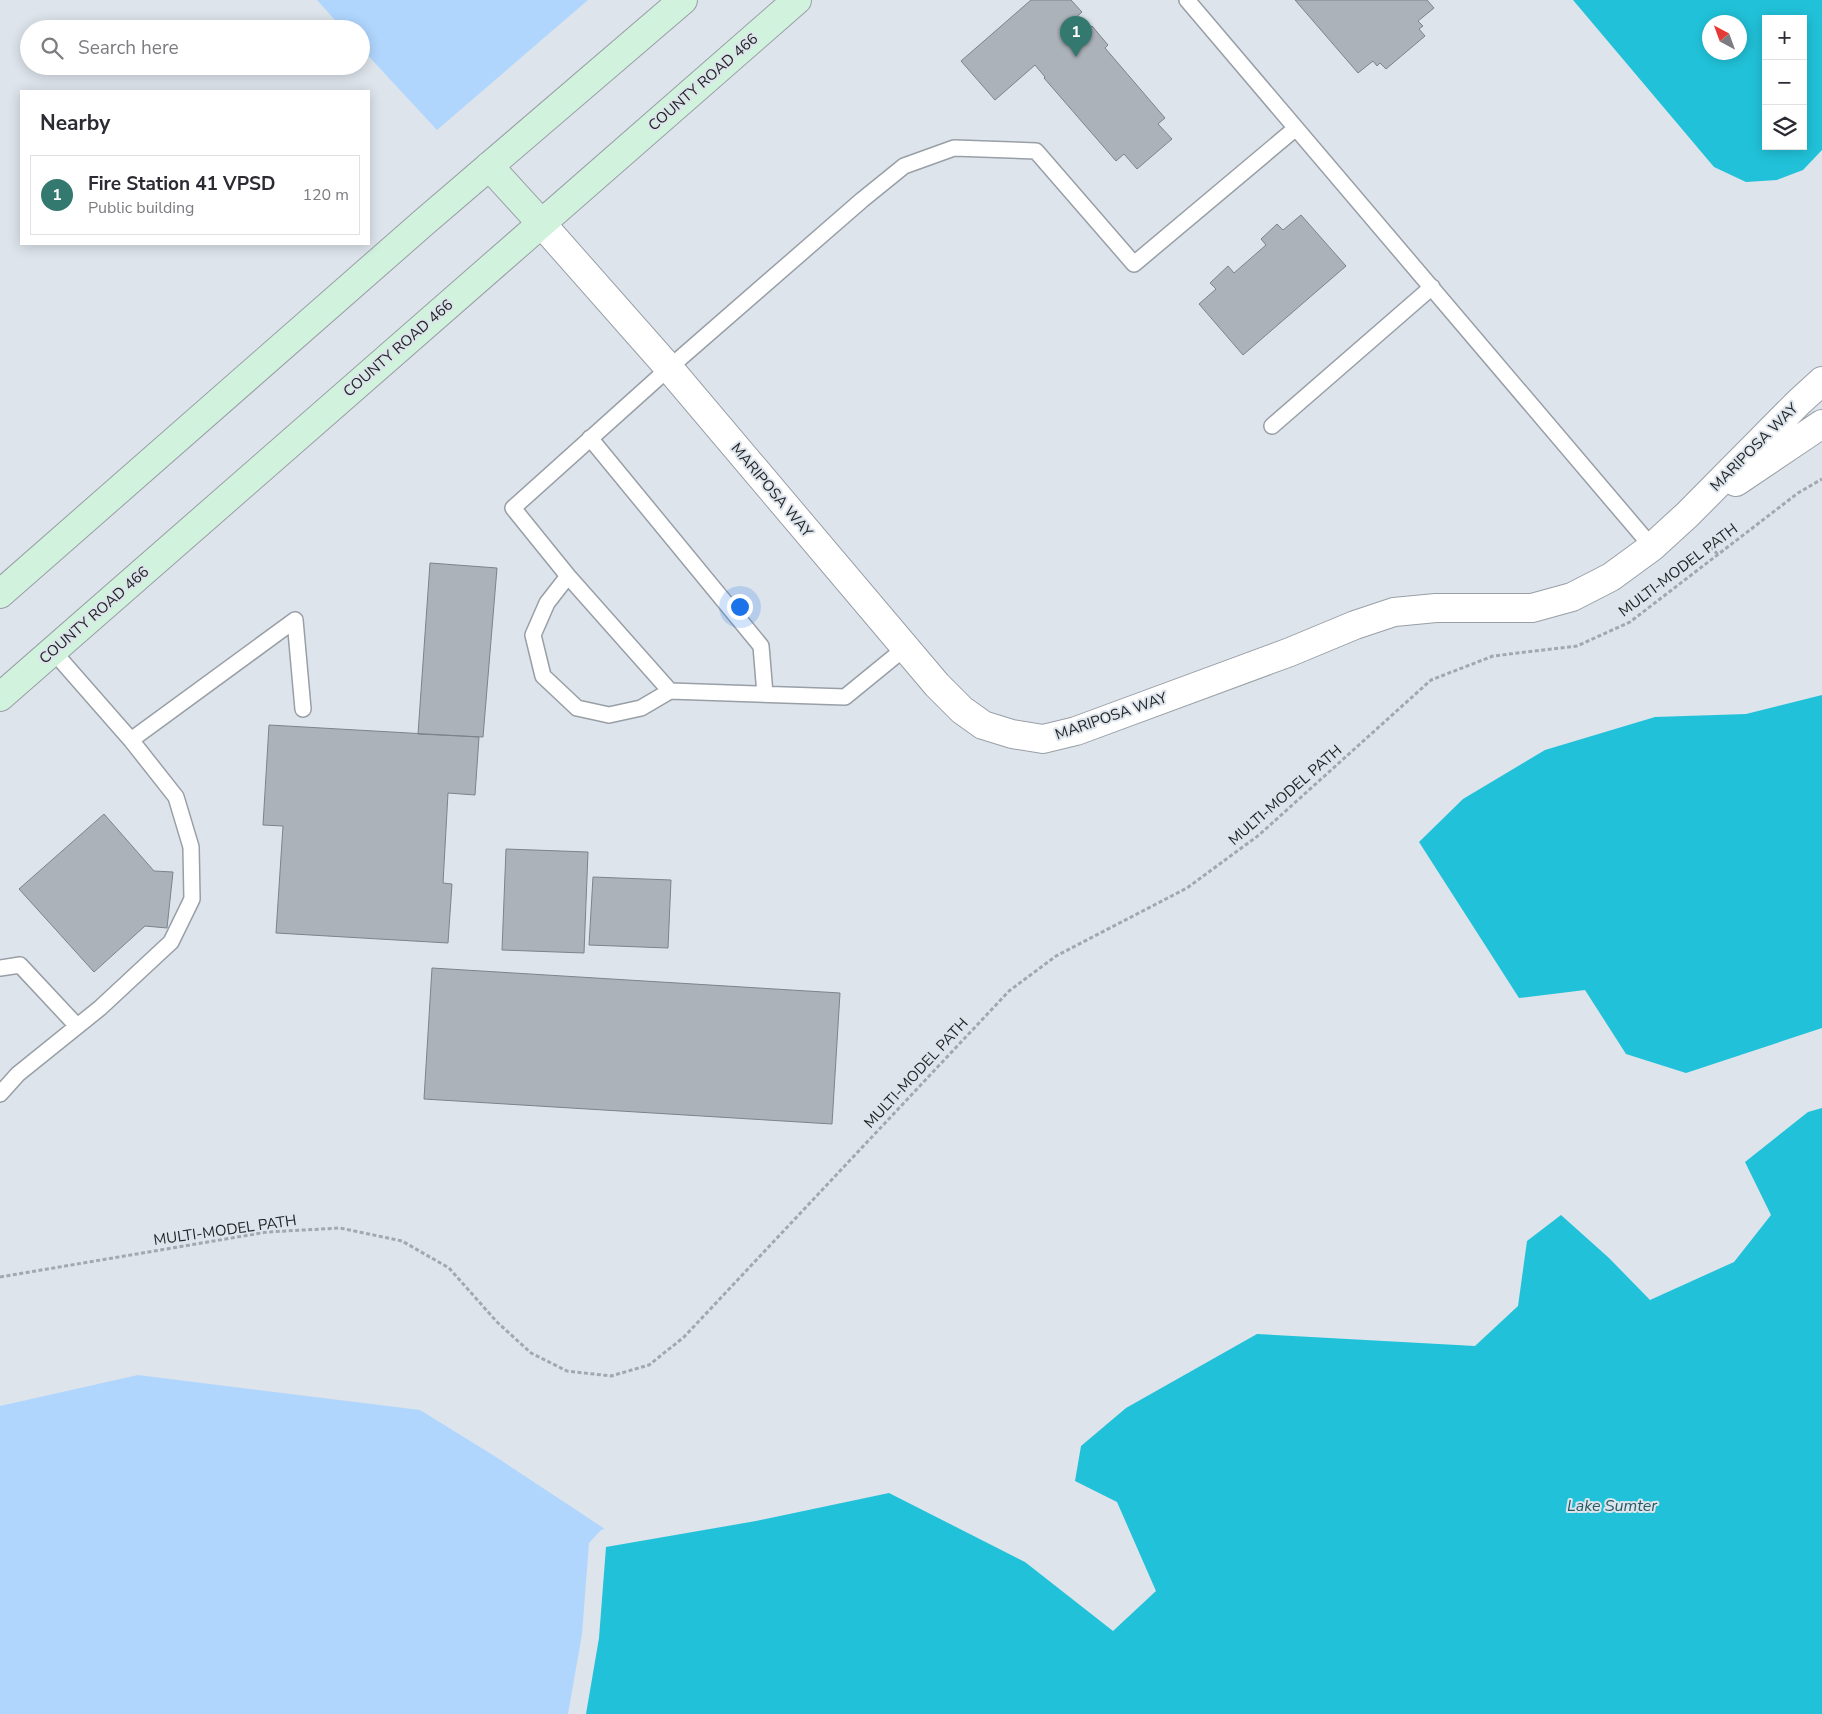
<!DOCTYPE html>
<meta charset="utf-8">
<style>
body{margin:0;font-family:"Nunito Sans",sans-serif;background:#f7f7f7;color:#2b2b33}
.controls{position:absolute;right:15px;top:15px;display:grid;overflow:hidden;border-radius:0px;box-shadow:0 2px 12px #0003}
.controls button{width:45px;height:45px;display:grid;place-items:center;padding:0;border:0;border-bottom:1px solid #e1e1e2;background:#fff;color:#2b2b33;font:25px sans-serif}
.compass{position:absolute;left:1702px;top:15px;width:45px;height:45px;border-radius:50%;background:#fff;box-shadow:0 2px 12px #0003;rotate:319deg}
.you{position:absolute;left:739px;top:606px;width:18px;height:18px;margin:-12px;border:4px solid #fff;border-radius:50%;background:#1a73e8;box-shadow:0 0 0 8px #1a73e833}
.badge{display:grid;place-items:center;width:32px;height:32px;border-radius:50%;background:#337970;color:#fff;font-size:16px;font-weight:700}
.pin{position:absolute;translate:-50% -41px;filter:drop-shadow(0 1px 2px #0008)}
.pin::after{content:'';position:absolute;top:26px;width:18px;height:15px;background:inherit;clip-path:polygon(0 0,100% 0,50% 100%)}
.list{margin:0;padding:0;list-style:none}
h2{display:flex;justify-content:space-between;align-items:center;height:65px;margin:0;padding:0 20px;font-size:21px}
h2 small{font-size:16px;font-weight:400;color:#7c7c81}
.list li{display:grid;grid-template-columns:32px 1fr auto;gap:15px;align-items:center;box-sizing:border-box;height:80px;margin:0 10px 10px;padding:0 10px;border:1px solid #e1e1e2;border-radius:0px}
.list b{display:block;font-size:19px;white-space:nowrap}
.list p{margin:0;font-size:16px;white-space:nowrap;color:#7c7c81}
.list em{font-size:16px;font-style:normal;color:#7c7c81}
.icon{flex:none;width:28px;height:28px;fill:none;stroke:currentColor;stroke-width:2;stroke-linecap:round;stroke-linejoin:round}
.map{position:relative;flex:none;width:1822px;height:1714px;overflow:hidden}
.search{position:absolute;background:#fff;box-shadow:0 2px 12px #0003;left:20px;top:20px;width:350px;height:55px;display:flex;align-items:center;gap:12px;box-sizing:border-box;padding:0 18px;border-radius:28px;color:#7c7c81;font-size:19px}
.panel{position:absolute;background:#fff;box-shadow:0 2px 12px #0003;left:20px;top:90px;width:350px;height:155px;border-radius:0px}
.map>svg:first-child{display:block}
</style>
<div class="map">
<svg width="1822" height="1714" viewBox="0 0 1822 1714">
<rect width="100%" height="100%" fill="#dde4eb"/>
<!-- green -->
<path fill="#b0d6fe" d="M317,0H588L437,130L361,48V29H343Z
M138,1375L420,1410L496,1457L605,1529L601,1530L589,1543L582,1634L568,1714H0V1406Z"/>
<!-- water -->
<path fill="#21c2d9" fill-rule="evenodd" d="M1573,0H1822V150L1803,170L1777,180L1746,182L1714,167ZM1766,19H1803V146H1766ZM1710,22H1740V52H1710Z
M1822,695V1028L1686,1073L1626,1054L1585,990L1519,998L1419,842L1463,799L1545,750L1655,717L1746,714Z
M1822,1108V1714H586L599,1638L606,1547L756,1521L889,1493L1025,1562L1113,1631L1156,1591L1117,1502L1075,1481L1081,1446L1126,1408L1257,1334L1475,1346L1518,1306L1527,1241L1561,1215L1609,1258L1650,1300L1734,1262L1771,1215L1745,1162L1808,1112Z"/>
<!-- building -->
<path fill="#acb2b9" stroke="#7d838a" d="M1031,0H1071L1082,12L1064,28L1075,41L1092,26L1108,45L1105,48L1165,118L1158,124L1172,139L1137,169L1124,154L1116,161L1044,78L1045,77L1035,65L995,100L961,61Z
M1295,0H1427L1434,8L1418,21L1423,26L1419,29L1425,36L1386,69L1380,63L1377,66L1373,61L1358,73Z
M1301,215L1346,266L1243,355L1199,304L1216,289L1210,283L1228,266L1234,273L1266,245L1261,239L1277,224L1283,230Z
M430,563L497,568L483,737L418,734Z
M269,725L479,737L475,795L448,793L443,883L452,884L448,943L276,933L283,826L263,825Z
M104,814L154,871L173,872L167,928L145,926L94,972L19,889Z
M506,849L588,852L584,953L502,950Z
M593,877L671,880L668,948L589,945Z
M432,968L840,993L832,1124L424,1099Z"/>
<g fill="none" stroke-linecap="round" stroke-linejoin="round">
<!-- lane casing -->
<g stroke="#999fa6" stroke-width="18">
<path id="lane" d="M1187,0L1652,547
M1272,426L1432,287
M590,438L761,646L765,694
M568,576L670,691
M295,620L303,709
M905,648L845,697L670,691L641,708L609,715L577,708L543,676L533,635L547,603L568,576L513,508L669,368L862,200L904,166L954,148L1036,151L1134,264L1296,128
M53,651L131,740
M0,968L20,965L77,1026
M0,1094L18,1074L100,1008L171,942L192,899L191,847L176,797L131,740L295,620"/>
</g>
<!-- street casing -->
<g stroke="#999fa6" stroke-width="30">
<path id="street" d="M541,223L669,368L937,685L962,710L983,725L1012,734L1043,739L1076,731L1290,652L1355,625L1394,612L1436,608H1532L1572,597L1611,577L1652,547L1687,515L1799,402L1822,381
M1736,482L1822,424"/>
</g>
<!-- secondary casing -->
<g stroke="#999fa6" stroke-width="30">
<path id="secondary" d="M489,166L541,223
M0,594L423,223L683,0
M0,697L797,0"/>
</g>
<!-- path -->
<path stroke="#a2a8ad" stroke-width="3" stroke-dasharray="4 2.5" stroke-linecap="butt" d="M1707,541L1718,555
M0,1277L267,1232L340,1228L402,1241L449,1268L497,1322L531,1353L567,1371L611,1376L649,1365L684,1337L1009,991L1056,956L1187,888L1259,835L1431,680L1493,656L1577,646L1630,622L1798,493L1822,479"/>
<!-- lane -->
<use href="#lane" stroke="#fff" stroke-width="15"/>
<!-- street -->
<use href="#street" stroke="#fff" stroke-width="28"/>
<!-- secondary -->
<use href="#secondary" stroke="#d1f2dd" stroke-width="28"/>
</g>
<g text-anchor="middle" stroke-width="4" stroke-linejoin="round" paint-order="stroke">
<!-- street labels -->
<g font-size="15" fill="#232628" stroke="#dde4eb">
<text transform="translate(703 82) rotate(-41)" y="5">COUNTY ROAD 466</text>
<text transform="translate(398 348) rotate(-41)" y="5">COUNTY ROAD 466</text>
<text transform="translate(1754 447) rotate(-45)" y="5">MARIPOSA WAY</text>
<text transform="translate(772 490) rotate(50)" y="5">MARIPOSA WAY</text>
<text transform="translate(1678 570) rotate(-37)" y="5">MULTI-MODEL PATH</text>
<text transform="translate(94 615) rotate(-41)" y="5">COUNTY ROAD 466</text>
<text transform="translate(1111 716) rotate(-19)" y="5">MARIPOSA WAY</text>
<text transform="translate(1285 795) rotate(-41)" y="5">MULTI-MODEL PATH</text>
<text transform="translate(916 1073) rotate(-47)" y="5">MULTI-MODEL PATH</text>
<text transform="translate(225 1230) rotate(-8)" y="5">MULTI-MODEL PATH</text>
</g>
<!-- water labels -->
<g font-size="16" font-style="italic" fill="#215c66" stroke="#dde4eb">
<text x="1612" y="1511">Lake Sumter</text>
</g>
</g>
</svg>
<div class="controls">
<button>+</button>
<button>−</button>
<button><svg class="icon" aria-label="layers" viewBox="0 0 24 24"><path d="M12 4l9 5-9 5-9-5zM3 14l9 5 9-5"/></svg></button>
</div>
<svg class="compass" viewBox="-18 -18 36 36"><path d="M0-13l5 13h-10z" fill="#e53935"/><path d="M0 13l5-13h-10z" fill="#7c7c81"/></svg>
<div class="you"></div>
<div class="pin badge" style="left:1076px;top:57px">1</div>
<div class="search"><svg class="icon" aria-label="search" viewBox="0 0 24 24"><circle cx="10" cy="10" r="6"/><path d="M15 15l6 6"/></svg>Search here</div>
<section class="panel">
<h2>Nearby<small></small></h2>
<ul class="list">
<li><span class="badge">1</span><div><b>Fire Station 41 VPSD</b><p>Public building</p></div><em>120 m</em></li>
</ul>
</section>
</div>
